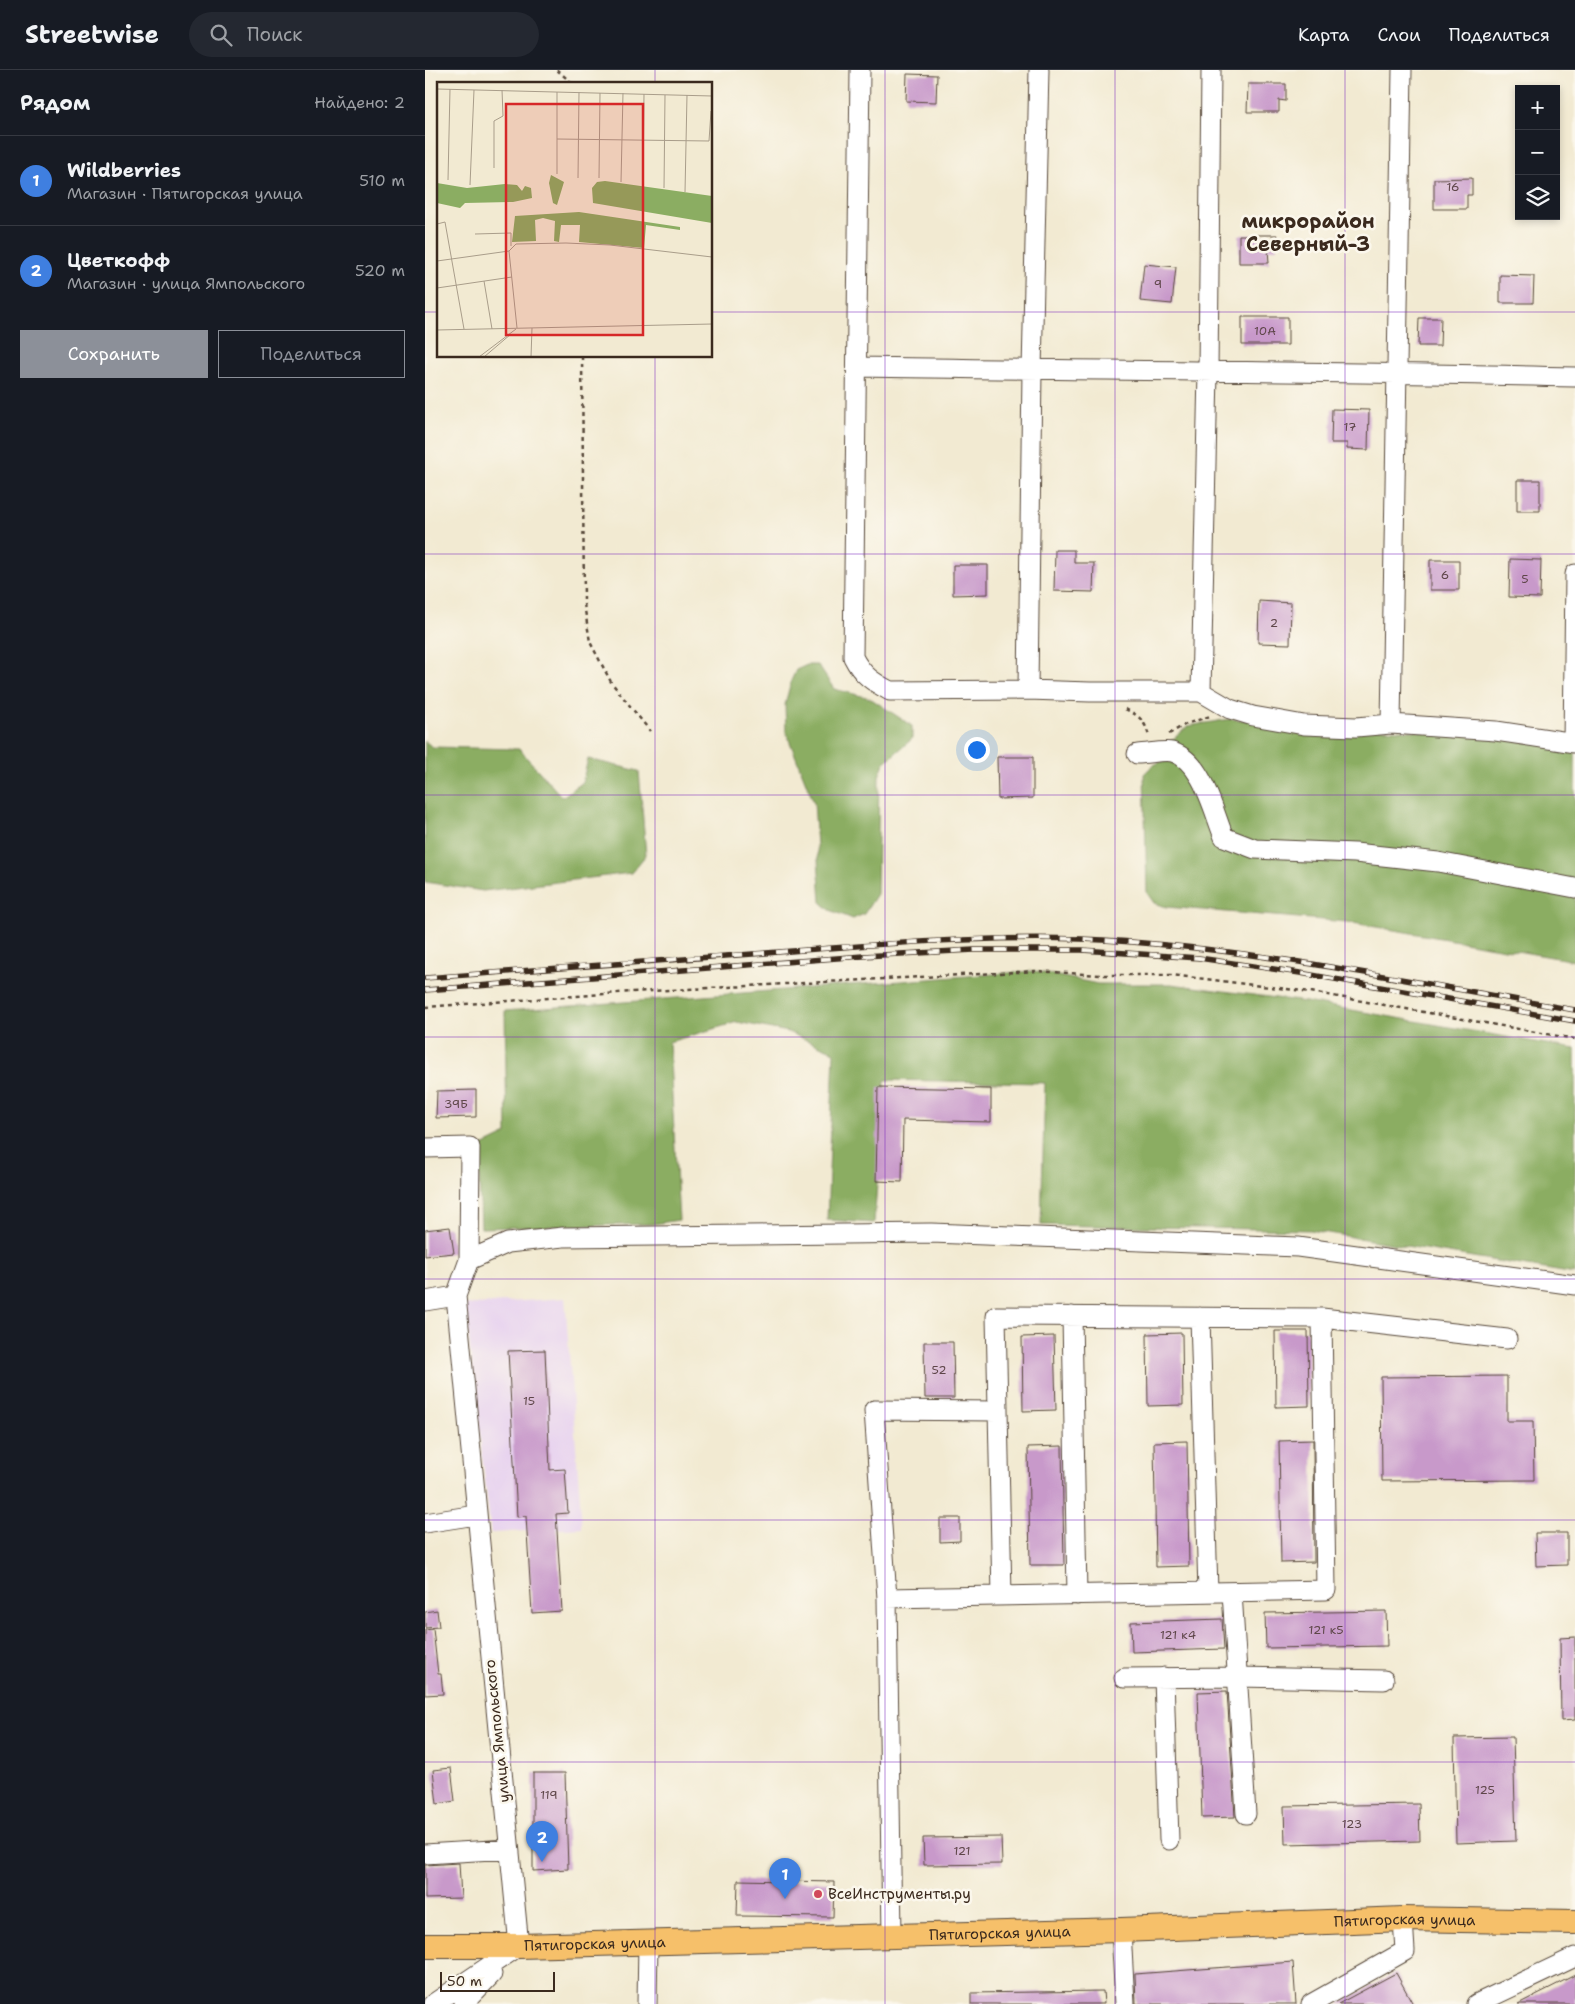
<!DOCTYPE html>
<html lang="ru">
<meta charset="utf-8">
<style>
body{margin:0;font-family:"Shantell Sans",sans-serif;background:#242831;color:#f1f3f6}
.controls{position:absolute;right:15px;top:15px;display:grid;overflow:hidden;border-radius:0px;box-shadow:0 2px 8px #0003}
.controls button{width:45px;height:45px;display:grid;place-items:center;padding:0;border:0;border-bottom:1px solid #363941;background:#171b24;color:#f1f3f6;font:25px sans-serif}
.scale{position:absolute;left:15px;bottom:12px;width:115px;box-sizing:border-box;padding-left:5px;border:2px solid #3b2a1e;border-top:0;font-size:14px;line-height:18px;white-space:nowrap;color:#3b2a1e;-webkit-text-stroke:4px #fbf7ec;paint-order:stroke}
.you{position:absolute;left:551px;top:679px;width:18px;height:18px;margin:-12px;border:4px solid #fff;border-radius:50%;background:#1a73e8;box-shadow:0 0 0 8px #1a73e833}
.badge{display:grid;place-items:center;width:32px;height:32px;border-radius:50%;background:#8c9099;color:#fff;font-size:16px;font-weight:700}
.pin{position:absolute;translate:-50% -41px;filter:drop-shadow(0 1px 2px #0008)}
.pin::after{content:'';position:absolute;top:26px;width:18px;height:15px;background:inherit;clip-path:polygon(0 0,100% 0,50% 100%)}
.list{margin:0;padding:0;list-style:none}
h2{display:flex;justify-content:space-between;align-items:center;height:65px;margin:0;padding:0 20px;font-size:21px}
h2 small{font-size:16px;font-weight:400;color:#9ea1a6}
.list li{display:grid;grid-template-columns:32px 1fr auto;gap:15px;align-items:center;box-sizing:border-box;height:90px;padding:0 20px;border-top:1px solid #363941}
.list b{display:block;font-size:19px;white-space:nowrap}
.list p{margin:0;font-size:16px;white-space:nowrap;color:#9ea1a6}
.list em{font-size:16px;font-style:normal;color:#9ea1a6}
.actions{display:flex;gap:10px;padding:15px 20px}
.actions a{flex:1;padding:11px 0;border:1px solid #8c9099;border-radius:0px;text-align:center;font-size:18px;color:#8c9099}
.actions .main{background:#8c9099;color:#fff}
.icon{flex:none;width:28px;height:28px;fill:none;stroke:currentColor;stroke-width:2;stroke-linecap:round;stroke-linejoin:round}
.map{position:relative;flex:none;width:1150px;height:1934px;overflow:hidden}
header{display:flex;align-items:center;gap:30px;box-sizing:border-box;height:70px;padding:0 25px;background:#171b24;border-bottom:1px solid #363941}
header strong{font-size:24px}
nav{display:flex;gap:28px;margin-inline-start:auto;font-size:18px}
.search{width:350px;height:45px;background:#242831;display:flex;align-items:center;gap:12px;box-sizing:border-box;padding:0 18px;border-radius:28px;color:#9ea1a6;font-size:19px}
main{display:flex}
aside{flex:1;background:#171b24}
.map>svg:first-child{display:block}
</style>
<header>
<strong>Streetwise</strong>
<div class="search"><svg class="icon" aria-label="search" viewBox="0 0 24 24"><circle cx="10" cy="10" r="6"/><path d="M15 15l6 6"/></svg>Поиск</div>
<nav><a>Карта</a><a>Слои</a><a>Поделиться</a></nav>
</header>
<main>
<aside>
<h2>Рядом<small>Найдено: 2</small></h2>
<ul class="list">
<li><span class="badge" style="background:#3f7fe0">1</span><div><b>Wildberries</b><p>Магазин · Пятигорская улица</p></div><em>510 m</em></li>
<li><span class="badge" style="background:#3f7fe0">2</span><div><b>Цветкофф</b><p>Магазин · улица Ямпольского</p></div><em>520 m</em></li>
</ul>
<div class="actions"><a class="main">Сохранить</a><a>Поделиться</a></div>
</aside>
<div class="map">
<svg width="1150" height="1934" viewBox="0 0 1150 1934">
<rect width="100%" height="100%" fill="#fbf7ec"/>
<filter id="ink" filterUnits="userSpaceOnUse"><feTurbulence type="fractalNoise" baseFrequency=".02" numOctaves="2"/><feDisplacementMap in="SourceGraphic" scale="10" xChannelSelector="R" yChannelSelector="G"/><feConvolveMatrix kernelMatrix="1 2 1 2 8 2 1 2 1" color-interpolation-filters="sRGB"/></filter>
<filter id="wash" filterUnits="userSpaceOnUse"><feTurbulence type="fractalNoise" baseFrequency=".0096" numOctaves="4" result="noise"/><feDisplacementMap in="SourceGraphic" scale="20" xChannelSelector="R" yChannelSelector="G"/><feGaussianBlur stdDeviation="1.12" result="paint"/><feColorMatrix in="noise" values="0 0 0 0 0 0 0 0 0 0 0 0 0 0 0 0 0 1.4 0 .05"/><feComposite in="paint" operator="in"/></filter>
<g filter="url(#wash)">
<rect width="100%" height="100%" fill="#f2ead2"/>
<!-- built -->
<path fill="#e7d2ef" d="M140,1228L157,1458L66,1463L40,1235Z"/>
<!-- forest -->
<path fill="#8bad62" stroke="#636c40" d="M382,595H393L409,619L445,628L487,656V669L459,693L454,706L452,824L439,844L428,849L405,840L396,832L389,733L361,662L360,635L366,611L371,600Z
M805,649L1066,666L1150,680V891L922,852L741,837L729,833L722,823L719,704C733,689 741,689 761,692L745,672L763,656Z
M0,671L7,677L94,679L137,727L157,713L163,689L214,701L221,785L206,803L58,821L0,812Z
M609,901L673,914H746L881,932L1150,979V1204L885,1160L616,1155L620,1013L460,1010L449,1153L402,1150L409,982L363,962L312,952L244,972L254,1150L228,1154L56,1158L53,1078L82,1064L80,941Z"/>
<g id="blocks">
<!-- building -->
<path fill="#c899ca" d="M482,4L512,5L511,32L481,31Z
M823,14H861V31L854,30V42H822Z
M1047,108V125H1042V139H1009V109Z
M814,165H852V179H843L844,193H814Z
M719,194L751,197L747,234L715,231Z
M1075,205L1109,206L1108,233H1075Z
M817,247H863V275H817Z
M994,248H1016L1015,276H993Z
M907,339L944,340L943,380L922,379V373H906Z
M1092,410H1115V441H1092Z
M630,480H649V493H669L668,522L629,521Z
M1085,489L1116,490L1115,528L1084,527Z
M1005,490H1034V520H1005Z
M528,495H563V524L528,525Z
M834,531L866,533L865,574L833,573Z
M572,687H608V728L573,729Z
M453,1017L566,1019V1052L478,1050L477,1112L451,1111Z
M51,1020V1047L11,1048L12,1021Z
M25,1157L29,1183L0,1186V1160Z
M850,1261H883L884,1336L851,1337Z
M757,1263L758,1335L723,1336L722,1264Z
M629,1266L631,1340L598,1341L597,1267Z
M499,1272H528L529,1328H500Z
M120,1280L125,1400L140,1399L143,1443L131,1444L137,1541L107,1543L101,1446L92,1447L83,1281Z
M1082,1306V1351H1108L1109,1410L957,1411L956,1307Z
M888,1370L889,1492L856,1493L854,1371Z
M762,1371L764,1496L731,1497L729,1372Z
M637,1376L639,1495H605L603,1377Z
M515,1448H535V1471L515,1472Z
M1110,1463H1142V1495L1111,1496Z
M12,1540L14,1557L0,1558V1542Z
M961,1541L962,1576L841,1578L840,1543Z
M797,1549L799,1579L707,1582L706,1552Z
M8,1559L13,1604H16L18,1624L0,1625V1560Z
M1150,1567V1650L1136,1651L1135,1568Z
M802,1621L810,1747L777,1748L773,1622Z
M1088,1667L1091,1771L1031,1773L1029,1668Z
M26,1698L30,1731L12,1734L8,1700Z
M108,1703H140L143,1799L108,1801Z
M994,1734L995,1771L860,1774L859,1736Z
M576,1767L577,1794L499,1795L498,1768Z
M34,1793L36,1828L0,1829V1795Z
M313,1810L409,1812L408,1847L312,1846Z
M868,1892L871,1934H711L710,1904Z
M971,1903L988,1934H913Z
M1150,1905V1934H1093Z
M678,1921L679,1934H546V1923Z"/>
</g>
</g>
<g filter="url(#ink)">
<use href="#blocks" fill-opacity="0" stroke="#564739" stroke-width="1"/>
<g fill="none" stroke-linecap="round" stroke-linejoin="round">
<!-- minor casing -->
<g stroke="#564739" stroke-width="21">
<path id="minor" d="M435,0L428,587C437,605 448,612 465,621L603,620L665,622H776L805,639L828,646L879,655L931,657L966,654L1071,661L1150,673
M432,297C671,301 911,301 1150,307
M603,620L607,300L614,0
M776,622L783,302L786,0
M966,654L977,0
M1148,673L1150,504
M712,684C722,684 738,680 747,682C778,691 788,741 799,767L830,779L930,783L1013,792L1150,818
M0,1078L45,1077L44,1190
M0,1231L31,1226
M647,1246L652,1525
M775,1247L783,1522
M897,1248L1082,1269
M0,1453L51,1445
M807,1522L821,1744
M462,1528L449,1340L573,1341
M739,1607L744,1770
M699,1608L812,1607L959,1610
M0,1784L84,1779
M696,1860L700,1934
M467,1866L462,1528L901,1520L897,1248L571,1246L577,1526
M94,1876L31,1226L44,1190L83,1173L138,1167L506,1163L873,1177L1150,1215
M8,1934L94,1876
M38,1934L67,1904
M222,1934L223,1873
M886,1934L980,1881L978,1849
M1051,1934L1150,1887"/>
</g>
<!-- major casing -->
<g stroke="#564739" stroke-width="26">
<g id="major">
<path id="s1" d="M0,1876H94L696,1860L978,1849L1150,1852"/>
</g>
</g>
<!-- path -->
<path stroke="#564739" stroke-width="2.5" stroke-dasharray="4 4" stroke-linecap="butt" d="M132,0L148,14
M157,286L159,534L165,572L186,612L225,661
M700,639C714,645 721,652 724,667
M744,664L761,654L785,646
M0,937L207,922L612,901L675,905H747L886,922L1150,969"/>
<!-- minor -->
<use href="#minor" stroke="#fff" stroke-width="19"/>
<!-- major -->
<use href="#major" stroke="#f6c06b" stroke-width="24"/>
<!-- rail casing -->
<g stroke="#3b2a1e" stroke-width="5.5">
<path id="rail" d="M0,908C118,899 236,890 354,882C454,874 555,866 656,869C822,876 986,912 1150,940
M0,920L438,886L549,880H657L774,888L875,903L1150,951"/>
</g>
<!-- rail -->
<use href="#rail" stroke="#fbf7ec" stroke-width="4" stroke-dasharray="11" stroke-linecap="butt"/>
</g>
</g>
<!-- grid -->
<path fill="none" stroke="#7b2cbf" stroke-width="1" stroke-opacity="0.55" d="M230,0V14M460,0V1934M690,0V1934M920,0V1934M0,242H14M286,242H1150M230,286V1934M0,484H1150M0,725H1150M0,967H1150M0,1209H1150M0,1450H1150M0,1692H1150"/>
<!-- markers -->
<circle fill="#d1495b" stroke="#fbf7ec" stroke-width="2" cx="393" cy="1824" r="5"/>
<g text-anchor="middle" stroke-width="5" stroke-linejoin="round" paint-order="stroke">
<!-- number labels -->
<g font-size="12" fill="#5e4649">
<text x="1028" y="121">16</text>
<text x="733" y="218">9</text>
<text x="840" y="265">10А</text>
<text x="925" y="361">17</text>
<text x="1020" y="509">6</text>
<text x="1100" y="513">5</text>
<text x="849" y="557">2</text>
<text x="31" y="1038">39Б</text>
<text x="514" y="1304">52</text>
<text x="104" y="1335">15</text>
<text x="901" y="1564">121 к5</text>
<text x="753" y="1569">121 к4</text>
<text x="1060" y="1724">125</text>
<text x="124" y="1729">119</text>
<text x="927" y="1758">123</text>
<text x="537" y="1785">121</text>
</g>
<!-- street labels -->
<g font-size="15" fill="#3b2a1e" stroke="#fbf7ec">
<text transform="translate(72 1661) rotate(-96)" y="5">улица Ямпольского</text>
<text dy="5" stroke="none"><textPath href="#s1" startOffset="980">Пятигорская улица</textPath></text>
<text dy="5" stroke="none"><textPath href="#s1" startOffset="575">Пятигорская улица</textPath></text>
<text dy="5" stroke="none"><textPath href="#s1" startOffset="170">Пятигорская улица</textPath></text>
</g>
<!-- poi labels -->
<g font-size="15" fill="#3b2a1e" stroke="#fbf7ec" text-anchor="start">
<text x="403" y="1829">ВсеИнструменты.ру</text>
</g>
<!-- district labels -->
<g font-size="20" font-weight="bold" fill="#3b2a1e" stroke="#fbf7ec">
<text x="883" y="158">микрорайон<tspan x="883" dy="23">Северный-3</tspan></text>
</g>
</g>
<!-- overview -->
<g transform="translate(12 12)">
<rect width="275" height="275" fill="#f2ead2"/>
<path d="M114,93L127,100L120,123L116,121L112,101ZM168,99L275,114V141L156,121L155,106L160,100ZM0,101L30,106L68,102L80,103L85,109L88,104L94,106L95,116L76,120L28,121L23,126L0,121ZM142,130L243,145V148L209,143L207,166L142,160L143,143H124L122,160L117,159L118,139L106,136L98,138L99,159L75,160L78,134Z" fill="#8bad62"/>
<path fill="none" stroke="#a99d8a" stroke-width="1" d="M0,7L275,14M120,57L272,59L274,29M57,86V39L66,34L65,8M120,92V10M141,96L142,10M162,96L163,11M11,98L13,7M184,100L186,11M206,102L207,12M33,103L37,8M227,106L228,13M248,110L250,13M0,142L8,140L27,247M38,152L74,151V164M72,169L79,162L129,161L173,163L275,175M72,169L80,246M0,179L72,169M47,199L55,247M0,206L75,195M0,248L275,242M42,275L79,247M47,275L74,252M94,275L95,246"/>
<path fill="#d62828" fill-opacity="0.15" stroke="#d62828" stroke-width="2.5" d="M69,22H206V253H69Z"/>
<rect width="275" height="275" fill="none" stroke="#3b2a1e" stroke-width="2.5"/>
</g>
</svg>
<div class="controls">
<button>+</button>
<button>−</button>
<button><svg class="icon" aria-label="layers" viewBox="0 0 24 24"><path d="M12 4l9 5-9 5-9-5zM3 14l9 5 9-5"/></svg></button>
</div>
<div class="scale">50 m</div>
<div class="you"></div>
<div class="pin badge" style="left:360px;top:1829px;background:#3f7fe0">1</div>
<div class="pin badge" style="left:117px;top:1792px;background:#3f7fe0">2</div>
</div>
</main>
